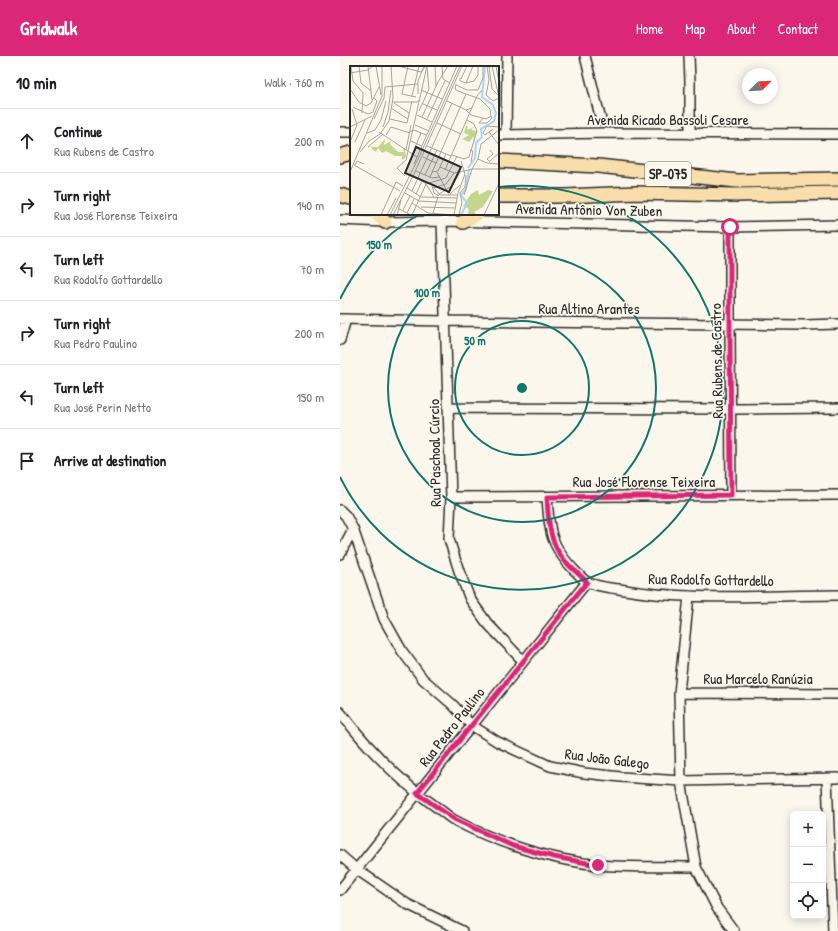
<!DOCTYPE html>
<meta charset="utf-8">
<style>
body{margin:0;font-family:"Patrick Hand",sans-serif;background:#f6f6f6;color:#202124}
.controls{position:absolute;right:12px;bottom:12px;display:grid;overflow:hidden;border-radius:6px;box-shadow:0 2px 10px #0003}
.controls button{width:36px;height:36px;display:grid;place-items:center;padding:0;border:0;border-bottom:1px solid #e0e0e0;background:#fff;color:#202124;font:20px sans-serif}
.compass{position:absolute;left:402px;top:12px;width:36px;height:36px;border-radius:50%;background:#fff;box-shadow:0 2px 10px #0003;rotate:66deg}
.stop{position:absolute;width:12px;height:12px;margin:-9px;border:3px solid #db2777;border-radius:50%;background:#fff}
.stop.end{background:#db2777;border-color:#fff;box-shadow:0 1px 4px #0008}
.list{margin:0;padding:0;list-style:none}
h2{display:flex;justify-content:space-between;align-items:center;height:52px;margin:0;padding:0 16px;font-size:17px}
h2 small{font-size:13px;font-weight:400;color:#757577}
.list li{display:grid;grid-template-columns:26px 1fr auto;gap:12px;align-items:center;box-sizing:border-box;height:64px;padding:0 16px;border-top:1px solid #e0e0e0}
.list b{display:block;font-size:15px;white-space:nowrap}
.list p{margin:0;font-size:13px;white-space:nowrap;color:#757577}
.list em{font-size:13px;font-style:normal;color:#757577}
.icon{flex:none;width:22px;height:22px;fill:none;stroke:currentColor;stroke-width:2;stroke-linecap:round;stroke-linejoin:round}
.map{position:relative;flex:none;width:498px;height:875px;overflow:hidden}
header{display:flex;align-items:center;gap:24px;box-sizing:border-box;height:56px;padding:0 20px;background:#db2777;color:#fff}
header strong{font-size:19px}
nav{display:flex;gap:22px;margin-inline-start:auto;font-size:14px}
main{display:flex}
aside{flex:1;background:#fff}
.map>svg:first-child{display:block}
</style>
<header>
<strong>Gridwalk</strong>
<nav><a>Home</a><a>Map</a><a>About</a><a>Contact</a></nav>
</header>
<main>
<aside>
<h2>10 min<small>Walk · 760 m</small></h2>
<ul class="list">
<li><svg class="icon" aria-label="ahead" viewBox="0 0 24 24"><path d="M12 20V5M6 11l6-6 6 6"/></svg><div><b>Continue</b><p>Rua Rubens de Castro</p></div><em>200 m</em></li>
<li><svg class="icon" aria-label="right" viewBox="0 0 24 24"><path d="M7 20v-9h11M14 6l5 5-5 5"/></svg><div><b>Turn right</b><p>Rua José Florense Teixeira</p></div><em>140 m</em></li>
<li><svg class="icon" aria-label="left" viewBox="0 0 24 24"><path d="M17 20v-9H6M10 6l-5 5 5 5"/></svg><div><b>Turn left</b><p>Rua Rodolfo Gottardello</p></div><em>70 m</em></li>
<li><svg class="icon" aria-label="right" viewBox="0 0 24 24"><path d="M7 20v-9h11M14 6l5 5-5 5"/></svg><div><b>Turn right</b><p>Rua Pedro Paulino</p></div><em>200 m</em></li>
<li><svg class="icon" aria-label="left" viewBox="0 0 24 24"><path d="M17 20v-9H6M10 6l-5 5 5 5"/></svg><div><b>Turn left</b><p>Rua José Perin Netto</p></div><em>150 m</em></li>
<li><svg class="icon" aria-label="arrive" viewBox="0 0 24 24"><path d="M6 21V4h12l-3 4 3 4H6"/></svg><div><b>Arrive at destination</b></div></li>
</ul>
</aside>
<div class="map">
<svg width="498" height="875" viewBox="0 0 498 875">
<rect width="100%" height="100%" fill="#fbf7ec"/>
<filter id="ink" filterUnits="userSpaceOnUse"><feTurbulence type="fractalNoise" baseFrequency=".025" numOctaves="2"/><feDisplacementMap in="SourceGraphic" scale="8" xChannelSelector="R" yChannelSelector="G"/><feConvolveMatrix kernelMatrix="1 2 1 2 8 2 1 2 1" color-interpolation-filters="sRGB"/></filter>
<g filter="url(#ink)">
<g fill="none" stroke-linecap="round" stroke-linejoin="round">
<!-- minor casing -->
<g stroke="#2b2b2b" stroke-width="12">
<path id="minor" d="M245,0L261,64
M349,0L350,26V78
M0,76H11
M158,79L265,77L498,78
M166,79L167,0
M0,164L45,166L102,165L390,171L498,169
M102,165L111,441L109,483L119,515L130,543L147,567L183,605
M390,171V268L391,439
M0,263L106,265L464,269L498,268
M0,284L6,263
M108,352L391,353L498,352
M111,441L498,439
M207,441C209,474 210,490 235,515C239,518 242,523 246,525C254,530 270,532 279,533C351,546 425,539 498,539
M0,454L6,460L13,473L44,563L62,595L83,623L113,649L131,669L158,686L210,710L244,717L281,721L341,725L498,722
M0,498L13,473
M349,540L339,637L341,725L356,811L377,852L394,875
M339,637L498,638
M0,656C27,691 58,724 95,750C101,754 107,760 114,764C157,787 210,804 259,809C291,812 324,810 356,811
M487,722L493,875
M0,799L16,813L67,848L122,875
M0,834L247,526"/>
</g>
<!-- highway casing -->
<g stroke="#2b2b2b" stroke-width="16">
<path id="highway" d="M0,100L11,97
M158,105L258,110L397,125L498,123
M0,139L11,142
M158,140H225L296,137L397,139L498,137
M37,158L45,166
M123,166L137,158"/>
</g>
<!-- minor -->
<use href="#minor" stroke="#fbf7ec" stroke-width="9"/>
<!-- highway -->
<use href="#highway" stroke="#f9deab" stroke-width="13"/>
</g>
</g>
<g fill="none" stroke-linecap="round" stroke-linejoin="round" filter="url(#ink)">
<!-- route -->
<path stroke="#db2777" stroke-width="5" d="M258,809L214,801L173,790L114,763L77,737L247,526C239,518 231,512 224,504C209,486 208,462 207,441L391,439L390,268V171"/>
</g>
<!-- distance rings -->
<g fill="none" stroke="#0f766e" stroke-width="2">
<circle cx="182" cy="332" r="67"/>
<circle cx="182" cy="332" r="134"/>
<path d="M0 243A202 202 0 0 1 78 159M159 131A202 202 0 1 1 0 421"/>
</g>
<g text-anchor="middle" stroke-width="3.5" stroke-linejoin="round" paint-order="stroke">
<!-- shield labels -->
<rect fill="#fbf7ec" stroke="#696865" stroke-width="1" x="305" y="106" width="46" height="24" rx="3"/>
<g font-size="14" font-weight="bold" fill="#2b2b2b">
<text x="328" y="123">SP-075</text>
</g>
<!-- street labels -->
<g font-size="15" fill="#2b2b2b" stroke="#fbf7ec">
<text x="328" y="69">Avenida Ricado Bassoli Cesare</text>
<text transform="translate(249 154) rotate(1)" y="5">Avenida Antônio Von Zuben</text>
<text x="249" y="258">Rua Altino Arantes</text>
<text transform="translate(377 305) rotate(-91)" y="5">Rua Rubens de Castro</text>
<text transform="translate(95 397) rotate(-91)" y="5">Rua Paschoal Cúrcio</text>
<text x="304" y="431">Rua José Florense Teixeira</text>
<text transform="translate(371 524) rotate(1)" y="5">Rua Rodolfo Gottardello</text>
<text x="418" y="628">Rua Marcelo Ranúzia</text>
<text transform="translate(112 671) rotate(-52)" y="5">Rua Pedro Paulino</text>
<text transform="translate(267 703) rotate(7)" y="5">Rua João Galego</text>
</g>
</g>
<!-- overview -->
<g transform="translate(10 10)">
<rect width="149" height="149" fill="#fbf7ec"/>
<path d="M116,60H118L117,64L124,61L121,64L127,65L123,77L124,70L119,76L112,73L119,69L114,67ZM35,73L34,79L41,75L40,78L48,86H54L53,83H55L56,91L52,94V90H45L36,85L32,87L28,82L26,86L22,83L21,81H28ZM128,124L129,129L138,124L143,125L133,141L124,146L127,149L118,148L119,143L113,140L121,128Z" fill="#c2d78d"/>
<path fill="none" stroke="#aad6f6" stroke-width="2" d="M118,102L125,92L126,77L132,71L131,63L144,55L146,47L143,39L132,31L135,0M111,149L117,137L111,129L116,123L119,104"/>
<path fill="none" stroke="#a8a59f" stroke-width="1" d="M1,0L3,15L13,27L12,47M9,0L11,17L21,25M18,0L22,34M26,0L31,29M48,0L71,6L76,0M58,0L52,28L66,31M85,0L86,20M92,0L93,13L100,17M137,0L139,14L136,29L143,35L149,32M142,0L148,27M146,0L149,16M139,1L142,23L149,30M0,7L18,4L23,0M110,12V15L116,17L124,15L128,9V0M111,13L117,0M116,17L123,0M106,18L105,23L108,25L130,33L140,43L141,50L136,53L121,49L116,44L122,42M106,19L117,24H128L133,12V0M35,21L68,18M0,23L9,36L16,40L21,37L29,21M71,24L92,33M68,28V15L74,0M62,30L69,0M97,35L116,44M42,36H67L70,34M44,37L59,47M73,38L87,44M3,41L18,48M41,42L58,53M69,45L79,23L77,1M18,48L23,46L27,35L24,32M67,49L82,56M72,51L88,16L98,0M133,52L129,57H137L142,52L141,50M24,53L34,32L35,21M40,53L57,57L62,35M77,53L95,15M87,57L111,68M65,59L79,65M0,61L22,50M33,61L38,46L41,24M143,63L135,69L133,67L137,60L149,61M29,66L67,91M60,66L64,64L76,69M139,66L149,79M17,67L25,64L31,54L36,35M36,69L41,61L60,67M61,75L72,80M0,76L7,59L2,43M5,76L15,54M77,80L101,90M18,81L33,68M56,84L61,59M120,84L123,85L121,96M10,86L19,75L30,68L39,55L43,32L41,0M62,89L71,67M102,89L114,93L119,91L127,65L124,58L117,54M73,91L86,97M128,93L137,97L149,98M139,95L137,93L143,88L140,84M139,96L149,87M64,98L107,0M4,99L50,125M5,99L7,95L14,98M90,101L104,107L123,103H149M122,103L128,93L131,78L149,64M95,104L127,30L132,24M66,105L82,112L90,111M0,106L32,30V0M82,106L88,105L96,88M87,106L99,129M75,109L87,84M55,110L47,102L56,94L77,0M80,111L116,28M68,112L76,118L84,131M80,117L90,129H107M82,120L84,127L89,130M57,122L71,131L107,132M83,122L96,118L104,107M62,125L102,37M55,127L69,135L106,137M66,128L72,115M89,128L102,120L110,106M100,128L110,119M114,129L122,103M62,137L78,147M71,141L105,142M49,143L61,149M53,144L60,130M57,147L64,133M78,147L104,149M83,147L88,131M31,149L46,116L53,120M37,149L46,132M40,149L70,89L110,0M43,149L64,108L112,0M47,149L51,134M62,149L76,118L96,112L107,90M104,149L108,127L115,108L111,95M109,149L112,136L110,127L115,121L116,109M134,149L149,117"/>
<path fill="#2b2b2b" fill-opacity="0.15" stroke="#2b2b2b" stroke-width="2" d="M66,81L111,101L99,126L55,107Z"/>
<rect width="149" height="149" fill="none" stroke="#2b2b2b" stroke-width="2"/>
</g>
<circle cx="182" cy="332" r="6" fill="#0f766e" stroke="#fbf7ec" stroke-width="2"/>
<g font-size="12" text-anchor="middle" font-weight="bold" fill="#0f766e" stroke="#fbf7ec" stroke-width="3.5" stroke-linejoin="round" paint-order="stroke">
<text x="39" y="193">150 m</text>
<text x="87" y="241">100 m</text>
<text x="135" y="289">50 m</text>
</g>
</svg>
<div class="controls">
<button>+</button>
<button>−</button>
<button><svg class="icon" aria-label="locate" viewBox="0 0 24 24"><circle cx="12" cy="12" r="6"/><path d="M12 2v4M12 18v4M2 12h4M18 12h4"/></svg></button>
</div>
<svg class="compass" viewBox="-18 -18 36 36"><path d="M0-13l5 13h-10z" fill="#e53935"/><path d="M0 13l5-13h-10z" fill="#757577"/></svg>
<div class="stop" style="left:390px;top:171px"></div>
<div class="stop end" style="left:258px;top:809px"></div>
</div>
</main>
